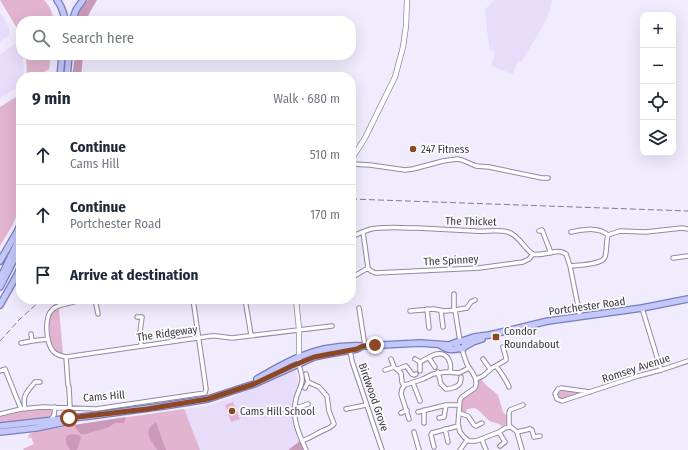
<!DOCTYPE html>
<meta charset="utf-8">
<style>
body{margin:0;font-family:"Fira Sans Condensed",sans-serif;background:#f2f2f3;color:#1f2937}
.controls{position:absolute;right:12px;top:12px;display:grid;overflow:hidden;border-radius:8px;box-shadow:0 4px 16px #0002}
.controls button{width:36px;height:36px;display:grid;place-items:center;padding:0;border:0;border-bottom:1px solid #e0e1e3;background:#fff;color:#1f2937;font:20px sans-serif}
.stop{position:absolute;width:12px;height:12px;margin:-9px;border:3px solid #8e4724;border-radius:50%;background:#fff}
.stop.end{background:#8e4724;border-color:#fff;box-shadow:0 1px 4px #0008}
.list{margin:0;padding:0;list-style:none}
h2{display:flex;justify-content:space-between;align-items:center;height:52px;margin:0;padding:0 16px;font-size:17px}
h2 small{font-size:13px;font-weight:400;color:#747a83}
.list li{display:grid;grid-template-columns:26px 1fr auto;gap:12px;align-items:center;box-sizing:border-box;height:60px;padding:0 16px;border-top:1px solid #e0e1e3}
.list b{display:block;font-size:15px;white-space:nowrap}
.list p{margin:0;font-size:13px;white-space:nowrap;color:#747a83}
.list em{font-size:13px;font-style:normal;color:#747a83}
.icon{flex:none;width:22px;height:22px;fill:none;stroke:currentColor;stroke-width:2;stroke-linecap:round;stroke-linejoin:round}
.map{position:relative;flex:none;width:688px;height:450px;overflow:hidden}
.search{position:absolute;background:#fff;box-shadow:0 4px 16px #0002;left:16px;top:16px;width:340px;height:44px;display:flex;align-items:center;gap:10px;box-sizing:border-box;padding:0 14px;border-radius:16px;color:#747a83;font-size:15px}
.panel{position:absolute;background:#fff;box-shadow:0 4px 16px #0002;left:16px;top:72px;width:340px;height:232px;border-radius:16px}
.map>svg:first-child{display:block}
</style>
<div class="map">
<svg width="688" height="450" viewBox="0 0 688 450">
<rect width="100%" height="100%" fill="#f1ebfe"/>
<!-- built -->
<path fill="#e7ddfb" d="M494,0H552L549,13L542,28L522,61H518L513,74L491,66L495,53L490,50L487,31L485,10L488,6Z
M0,12L9,28V35L0,42Z
M20,41L21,42V55H23L24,77H21V85L0,98V54Z
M293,370L296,371L298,381L293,404L294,421L304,450H166L154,413L207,406L233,397L288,372Z"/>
<!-- green -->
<path fill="#e2b4d0" d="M0,0H44C50,6 53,13 53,21H21V35Z
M26,55H51L49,69L35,77H27Z
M21,94V205L13,224L0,246V107Z
M57,308L59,310L63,354C58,353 55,351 53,347C50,343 50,338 50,334C49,324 46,313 57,308Z
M481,379L486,385L498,395L503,412L506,415L507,424L502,426C499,423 495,423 490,421C484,417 481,411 475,408L468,409L465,413L462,411C462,408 461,404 462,401C465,391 478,394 478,381Z
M562,389L580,392L581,393L562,400L559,399L557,393V391Z
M233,402L240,419L231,422L225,405Z
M49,409L51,410C53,413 53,415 50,418H36L31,421L0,425V417L20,412Z
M184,409L200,450H24L23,449L34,444L31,437L27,439L29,435L31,433L74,425Z"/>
<!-- forest -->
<path fill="#cc9ab9" d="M88,0H97L90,12L86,21H76C77,13 83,6 88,0Z
M75,55H83L81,77H72Z
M126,417L124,423H115L107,428L85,434H81L78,431L74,425Z
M156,422L166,450H157C154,445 146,435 149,429C150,426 154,424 156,422Z
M71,434L79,435L81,437L77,450H70C67,445 64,442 67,436Z
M300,441L304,450H288Z"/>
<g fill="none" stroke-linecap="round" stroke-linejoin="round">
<!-- minor casing -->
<g stroke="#9188a5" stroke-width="5.5">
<path id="minor" d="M351,164L370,165L405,170L413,169L443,161L457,159L462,160L476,166L489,167L542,178H548
M539,231L542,230L551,253
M363,232L368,268
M571,232C583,230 598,226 608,235
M351,237C358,234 364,231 371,229C386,226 402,228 417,228C436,229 455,230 475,231C485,232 498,229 508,232C519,235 525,250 533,254C544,257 557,247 566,254L570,266L580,316
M673,258L688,256
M570,266C578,265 602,265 605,257C607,251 606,242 608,235L620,231L646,232L682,228L688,229
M351,278L368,268L371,271L376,273L479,268L523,262L529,259L533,254
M454,294V311
M81,299C72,305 59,302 52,310C44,317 46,343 53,351C56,355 61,356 66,357L211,336H216L232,338L332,326
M95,299L98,314
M245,299L251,335
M359,308L365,346
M642,308L661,370
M427,309L429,328
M455,310L467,308L471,302L475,300
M410,311L433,309L445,311L455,310L460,341
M441,311L443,327
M137,317H142L140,332L141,346
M31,334L32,341
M21,343L32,341L48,339
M462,348C463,354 465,359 467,364C471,372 479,378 475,388L462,397L460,400L458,424L460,432L464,437L469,441H476L499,432L505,428L511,427L517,432L522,450
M350,350L352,361L382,450
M66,357L68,385
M429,358L435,367
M391,359L394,367L401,373L402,382L404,386
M415,359L420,362V371
M483,359L490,369
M420,362C425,360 431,355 437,354C448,352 452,363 450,372
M299,363C299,369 303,375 302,381C301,388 297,393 296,399C291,417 299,434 306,450
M496,366C501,373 506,379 509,387
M398,369L406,366L412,374L414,375L416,374
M385,370L394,367
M0,371L5,369L21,409
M438,372L441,384L446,389C450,389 458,387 460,383C461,381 461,379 461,377
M476,379L483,376L492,368L506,360V358L503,347
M413,383L420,401
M69,387L70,408
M305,388L308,382L306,374
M590,392L561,388L558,389L555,394L557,399L562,401L638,376L661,370L688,361
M295,408L299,407L308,404
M25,409C22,395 27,392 35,382H40
M346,409L366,405
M418,412L446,405H459
M401,413L407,410
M459,413L468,416L474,425L476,426L482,423
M0,414L21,409L43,407L96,409L205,393L206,389L193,299
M439,418L444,417L446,405
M409,419L401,394L402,389L405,385L423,379L433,374L446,372L459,373L469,368
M51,420L54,415L55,407
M424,423V410
M509,427V413L510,410L523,405
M445,429L448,442
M414,432L419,450
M499,432L505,442L500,446
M517,432L530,429L532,430L534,437L540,436
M482,440L486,450
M302,441C310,438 313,436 320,432C325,429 330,429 334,424L329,411L327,396L319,387L308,382
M434,447L431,435L432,433L458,426
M460,450L467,440"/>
</g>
<!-- tertiary casing -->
<g stroke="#9188a5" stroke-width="6">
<path id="tertiary" d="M351,160L365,138L395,77L403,47L406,26L407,0
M296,299L299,329V360"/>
</g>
<!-- primary casing -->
<g stroke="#7a7db8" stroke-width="8">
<path id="primary" d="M57,0C62,7 64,13 65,21
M72,21L76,10L83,0
M60,77L62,55
M67,77L69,55
M0,261L17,232L21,223
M0,279L21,235
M0,287L21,246
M0,305L17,275L21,266
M462,341L474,337L489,335L548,321L642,308L688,299
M457 345a4 4 0 1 1 8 0a4 4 0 1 1-8 0Z
M440,345C446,350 452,351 460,348
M464,347L473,342L482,339
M257,379C271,371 284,363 299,357C318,349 342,345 363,346L420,343L449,345L457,342
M0,426L90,416L164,406L208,399L254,384L292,367L314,357L323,355L357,349L363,346
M0,432L36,428L70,421"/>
</g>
<!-- minor -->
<use href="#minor" stroke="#fff" stroke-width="3.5"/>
<!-- tertiary -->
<use href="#tertiary" stroke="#fff" stroke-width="4.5"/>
<!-- primary -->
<use href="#primary" stroke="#c3c7fa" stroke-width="5.5"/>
<!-- rail -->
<path stroke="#7f7b89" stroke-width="1" stroke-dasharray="6 3" stroke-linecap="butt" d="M351,199L688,211
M0,341L19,320L42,299"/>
</g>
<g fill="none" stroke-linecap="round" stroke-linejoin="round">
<!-- route -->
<path stroke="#8e4724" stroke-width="5" d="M69,418L147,409L208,399L254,384L292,366L314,357L357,349L363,346L375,345"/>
</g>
<!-- markers -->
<g fill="#8e4724" stroke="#fcfcfc" stroke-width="1.5">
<circle cx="413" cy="149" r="4"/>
<rect x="492" y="333" width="8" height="8" rx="2"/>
<circle cx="232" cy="411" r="4"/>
</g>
<g text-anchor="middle" stroke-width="3.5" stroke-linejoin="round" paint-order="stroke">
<!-- poi labels -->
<g font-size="11" fill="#3c3844" stroke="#fcfcfc" text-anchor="start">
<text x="421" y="153">247 Fitness</text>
<text x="504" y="335">Condor<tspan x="504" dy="13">Roundabout</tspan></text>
<text x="240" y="415">Cams Hill School</text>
</g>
<!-- street labels -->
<g font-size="11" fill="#3c3844" stroke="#fcfcfc">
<text transform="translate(471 221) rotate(1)" y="4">The Thicket</text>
<text transform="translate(451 260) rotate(-3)" y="4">The Spinney</text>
<text transform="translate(587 306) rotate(-8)" y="4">Portchester Road</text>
<text transform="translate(167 333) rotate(-8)" y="4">The Ridgeway</text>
<text transform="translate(636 368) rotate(-18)" y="4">Romsey Avenue</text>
<text transform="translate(104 396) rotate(-5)" y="4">Cams Hill</text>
<text transform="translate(374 397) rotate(71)" y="4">Birdwood Grove</text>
</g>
</g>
</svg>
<div class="controls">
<button>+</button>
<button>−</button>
<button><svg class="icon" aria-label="locate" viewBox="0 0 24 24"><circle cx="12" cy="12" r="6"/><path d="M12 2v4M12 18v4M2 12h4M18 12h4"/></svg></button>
<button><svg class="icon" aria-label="layers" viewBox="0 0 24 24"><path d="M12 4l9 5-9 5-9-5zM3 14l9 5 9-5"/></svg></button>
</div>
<div class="stop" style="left:69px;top:418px"></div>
<div class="stop end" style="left:375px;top:345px"></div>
<div class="search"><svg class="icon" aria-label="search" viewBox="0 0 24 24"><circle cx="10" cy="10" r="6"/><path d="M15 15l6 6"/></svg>Search here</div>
<section class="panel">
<h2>9 min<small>Walk · 680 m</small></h2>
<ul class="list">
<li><svg class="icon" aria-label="ahead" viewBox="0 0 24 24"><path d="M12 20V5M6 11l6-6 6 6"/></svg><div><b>Continue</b><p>Cams Hill</p></div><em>510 m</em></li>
<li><svg class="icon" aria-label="ahead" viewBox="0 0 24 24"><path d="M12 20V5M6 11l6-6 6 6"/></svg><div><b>Continue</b><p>Portchester Road</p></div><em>170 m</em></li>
<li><svg class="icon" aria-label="arrive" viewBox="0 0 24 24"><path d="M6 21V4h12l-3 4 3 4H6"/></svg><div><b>Arrive at destination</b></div></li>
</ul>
</section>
</div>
